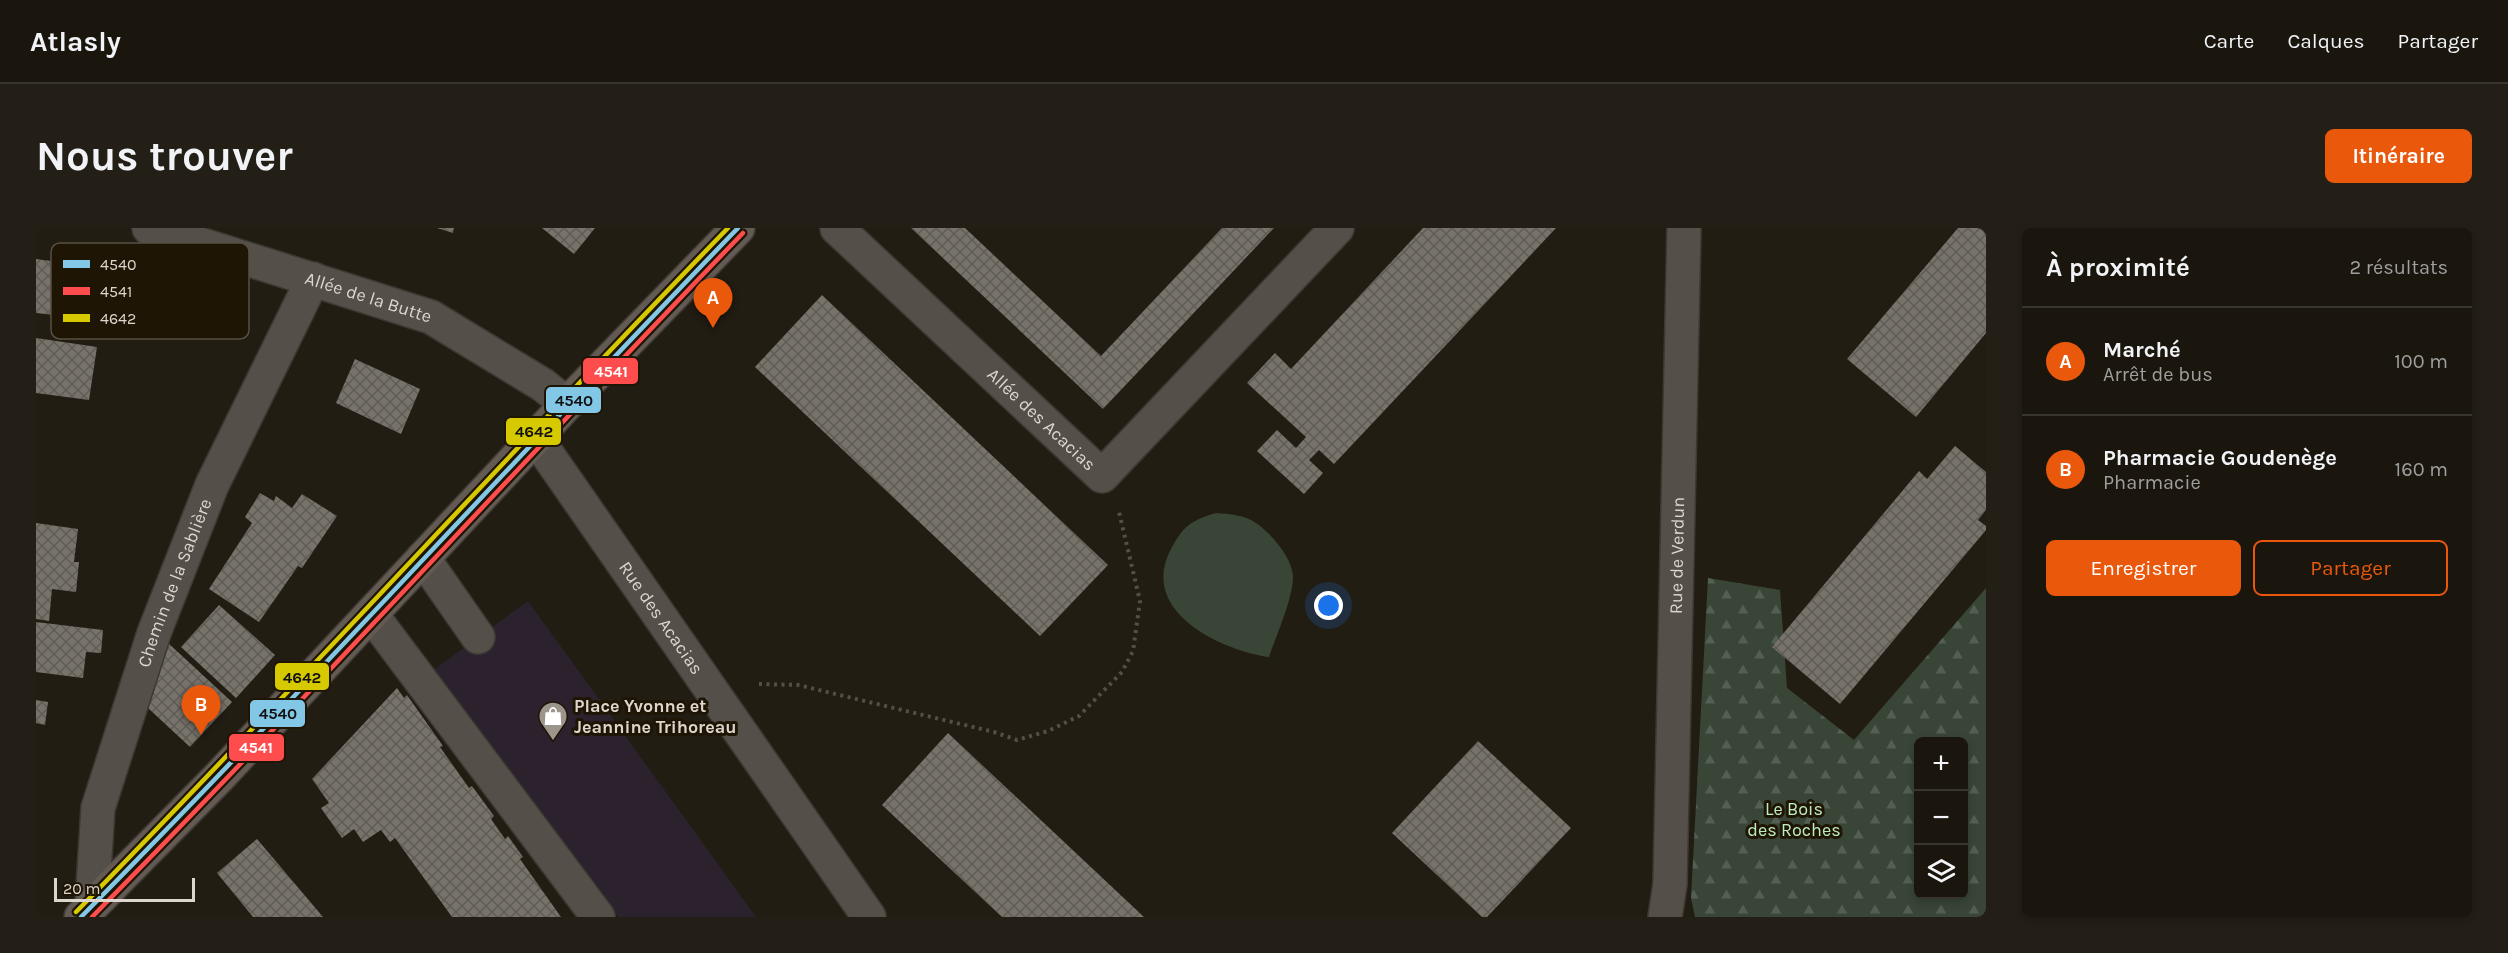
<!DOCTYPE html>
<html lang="fr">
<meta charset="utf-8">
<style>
body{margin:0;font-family:Karla,sans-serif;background:#231f17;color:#f1f3f6}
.controls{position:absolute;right:18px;bottom:18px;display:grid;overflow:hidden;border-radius:9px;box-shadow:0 3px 9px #0003}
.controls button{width:54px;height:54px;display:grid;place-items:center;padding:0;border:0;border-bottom:2px solid #38352e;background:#1a160e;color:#f1f3f6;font:30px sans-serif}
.scale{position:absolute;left:18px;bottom:15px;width:141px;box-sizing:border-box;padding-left:6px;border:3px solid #ddd6cc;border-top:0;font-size:16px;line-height:21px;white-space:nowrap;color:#ddd6cc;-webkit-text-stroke:4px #1e1505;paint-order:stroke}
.you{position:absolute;left:1293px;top:378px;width:21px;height:21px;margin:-15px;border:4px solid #fff;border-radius:50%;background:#1a73e8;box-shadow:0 0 0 9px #1a73e833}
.badge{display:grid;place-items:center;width:39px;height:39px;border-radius:50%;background:#ea580c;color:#fff;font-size:20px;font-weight:700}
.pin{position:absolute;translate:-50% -50px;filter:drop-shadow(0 2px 3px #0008)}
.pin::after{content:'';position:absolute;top:32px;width:21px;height:18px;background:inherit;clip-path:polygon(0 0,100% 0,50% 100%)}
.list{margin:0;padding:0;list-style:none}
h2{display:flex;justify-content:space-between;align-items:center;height:78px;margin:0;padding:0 24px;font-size:26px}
h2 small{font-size:20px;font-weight:400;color:#9f9f9e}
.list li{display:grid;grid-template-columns:39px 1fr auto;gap:18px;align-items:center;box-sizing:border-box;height:108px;padding:0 24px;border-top:2px solid #38352e}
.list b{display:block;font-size:22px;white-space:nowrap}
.list p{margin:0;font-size:20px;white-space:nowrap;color:#9f9f9e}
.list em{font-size:20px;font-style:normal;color:#9f9f9e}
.actions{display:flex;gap:12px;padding:18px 24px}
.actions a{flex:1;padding:14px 0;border:2px solid #ea580c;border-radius:9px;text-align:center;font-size:21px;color:#ea580c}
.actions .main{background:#ea580c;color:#fff}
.icon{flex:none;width:33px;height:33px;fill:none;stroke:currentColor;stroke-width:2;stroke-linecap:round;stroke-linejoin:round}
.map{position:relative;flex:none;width:1950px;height:689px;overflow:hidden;border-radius:9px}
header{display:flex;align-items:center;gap:36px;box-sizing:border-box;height:84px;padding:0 30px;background:#1a160e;border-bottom:2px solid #38352e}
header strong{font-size:28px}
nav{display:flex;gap:33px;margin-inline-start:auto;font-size:21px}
.intro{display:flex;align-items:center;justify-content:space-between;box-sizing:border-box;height:144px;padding:0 36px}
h1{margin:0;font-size:42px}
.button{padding:15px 27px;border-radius:9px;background:#ea580c;color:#fff;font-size:21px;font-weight:700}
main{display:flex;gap:36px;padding:0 36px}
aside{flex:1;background:#1a160e;border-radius:9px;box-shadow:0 3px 9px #0003}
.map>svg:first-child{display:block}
</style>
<header>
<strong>Atlasly</strong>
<nav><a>Carte</a><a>Calques</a><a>Partager</a></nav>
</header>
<div class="intro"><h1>Nous trouver</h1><a class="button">Itinéraire</a></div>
<main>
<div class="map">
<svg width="1950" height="689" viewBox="0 0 1950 689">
<defs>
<pattern id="forest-firs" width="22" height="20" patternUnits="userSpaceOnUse" patternTransform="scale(1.5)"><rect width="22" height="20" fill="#384537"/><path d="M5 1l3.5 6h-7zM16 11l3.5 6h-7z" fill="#545f53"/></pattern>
<pattern id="building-cross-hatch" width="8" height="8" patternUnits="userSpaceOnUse" patternTransform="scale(1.5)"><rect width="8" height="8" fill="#77726a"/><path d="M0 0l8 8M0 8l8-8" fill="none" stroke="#5f5c56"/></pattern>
</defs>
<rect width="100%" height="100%" fill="#221d13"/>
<!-- commercial -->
<path fill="#2b222e" d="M492,373L720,689H582L504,582L495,588L392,446Z"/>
<!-- forest -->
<path fill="url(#forest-firs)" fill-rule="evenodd" d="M1672,350L1744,362L1751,460L1818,512L1950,360V689H1659L1655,670ZM1882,514H1928V666H1882Z"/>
<!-- green -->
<path fill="#384537" d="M1180,285C1194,286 1209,287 1220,295C1235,305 1256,330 1257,348C1258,367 1240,409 1233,429C1184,422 1102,383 1135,321C1147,298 1156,292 1180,285Z"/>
<!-- building -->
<path fill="url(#building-cross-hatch)" d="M401,0H418L417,5Z
M506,0H559L538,26Z
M875,0H929L1065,128L1186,0H1238L1067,181Z
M1387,0H1520L1298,236L1283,222L1273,232L1287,245L1268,266L1221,223L1241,202L1260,220L1270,209L1211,155L1239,125L1255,141Z
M1922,0H1950V105L1880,189L1811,131Z
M0,31L61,39L56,91L0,85Z
M786,67L1072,337L1004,408L719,139Z
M0,110L61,119L53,172L0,165Z
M319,131L384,161L365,206L300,175Z
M1919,218L1950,244V282L1942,292L1950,298V302L1804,476L1736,419L1883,243L1891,251Z
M224,265L238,273L240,268L256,280L266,266L301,288L266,340L262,338L223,394L173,361L216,295L209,289Z
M0,295L42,301L38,334H43L40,364L16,361L13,393L0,391Z
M183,377L239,427L200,470L145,419Z
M0,394L67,402L65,425L50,424L47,450L0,444Z
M131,414L196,474L154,519L112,480Z
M361,460L368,470L371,467L407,518L404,519L433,560L436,558L458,588L455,591L469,611L472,608L487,629L484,631L525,689H416L359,610L354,614L345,602L327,614L318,601L306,610L285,580L293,575L276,551Z
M0,472L12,474L9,497L0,495Z
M912,505L1108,689H966L846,577Z
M1442,513L1535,600L1451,689H1446L1356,605Z
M221,611L287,689H217L181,645Z"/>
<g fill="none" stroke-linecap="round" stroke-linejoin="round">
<!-- minor casing -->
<g stroke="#3d3832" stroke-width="36">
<g id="minor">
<path id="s1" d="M113,0L395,89L507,157L531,176"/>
<path id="s2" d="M801,0L1066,248L1301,0"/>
<path id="s3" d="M500,210L833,689"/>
<path d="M387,330L442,409"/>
<path d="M335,386L562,689"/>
<path id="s4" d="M56,675L62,580L118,405L176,257L277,51"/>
<path id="s5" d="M1629,689L1634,656L1648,0"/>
</g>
</g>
<!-- major casing -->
<g stroke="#3d3832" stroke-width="36">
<path id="major" d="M45,689L183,549L531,176L702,0"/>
</g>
<!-- path -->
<path stroke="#545049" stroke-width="4" stroke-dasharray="3 4.5" stroke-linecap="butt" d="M723,456L762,457L958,504L981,512L1012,503L1043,488L1086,444L1097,423L1104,373L1083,284"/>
<!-- minor -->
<use href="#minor" stroke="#545049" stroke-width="33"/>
<!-- major -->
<use href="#major" stroke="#635a54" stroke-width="33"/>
<!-- bus-1 casing -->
<g stroke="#1e1505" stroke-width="9">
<path id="bus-1" d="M45,689C268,463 481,228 702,0"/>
</g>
<!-- bus-2 casing -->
<g stroke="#1e1505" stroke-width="9">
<path id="bus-2" d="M56,689C277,465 488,231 707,5"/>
</g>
<!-- bus-3 casing -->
<g stroke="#1e1505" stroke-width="9">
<path id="bus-3" d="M40,684C261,459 472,226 692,0"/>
</g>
<!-- bus-1 -->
<use href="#bus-1" stroke="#82c8e6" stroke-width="4.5"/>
<!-- bus-2 -->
<use href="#bus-2" stroke="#ff4d4d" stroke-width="4.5"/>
<!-- bus-3 -->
<use href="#bus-3" stroke="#d6c900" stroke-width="4.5"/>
</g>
<!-- icons -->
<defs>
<g id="shop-pin" transform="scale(1.5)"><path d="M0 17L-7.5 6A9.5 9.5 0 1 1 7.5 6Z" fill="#9c958b" stroke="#1e1505"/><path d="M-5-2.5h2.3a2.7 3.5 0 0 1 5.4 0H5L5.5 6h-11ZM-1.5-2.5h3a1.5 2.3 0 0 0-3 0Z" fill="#fff"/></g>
</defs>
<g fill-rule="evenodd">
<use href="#shop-pin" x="517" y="488"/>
</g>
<g text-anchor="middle" stroke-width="6" stroke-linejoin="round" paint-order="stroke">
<!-- street labels -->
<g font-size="18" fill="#ddd6cc" stroke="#1e1505">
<text dy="6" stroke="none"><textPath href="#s1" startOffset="230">Allée de la Butte</textPath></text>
<text dy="6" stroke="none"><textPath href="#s2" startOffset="280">Allée des Acacias</textPath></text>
<text dy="6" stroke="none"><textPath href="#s5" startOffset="362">Rue de Verdun</textPath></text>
<text dy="6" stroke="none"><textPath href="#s4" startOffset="333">Chemin de la Sablière</textPath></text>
<text dy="6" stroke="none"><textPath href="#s3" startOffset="219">Rue des Acacias</textPath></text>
</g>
<!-- poi labels -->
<g font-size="18" font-weight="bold" fill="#ddd6cc" stroke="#1e1505" text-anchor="start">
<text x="538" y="484">Place Yvonne et<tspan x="538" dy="21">Jeannine Trihoreau</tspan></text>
</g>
<!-- park labels -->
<g font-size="18" fill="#beecc0" stroke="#1e1505">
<text x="1758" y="587">Le Bois<tspan x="1758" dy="21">des Roches</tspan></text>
</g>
</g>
<!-- legend -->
<rect x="15" y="15" width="198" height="96" rx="9" fill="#1e1505" stroke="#574f41" stroke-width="1.5"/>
<rect x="27" y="32" width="27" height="8" fill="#82c8e6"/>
<rect x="27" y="59" width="27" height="8" fill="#ff4d4d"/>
<rect x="27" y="86" width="27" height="8" fill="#d6c900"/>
<g font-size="16" fill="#ddd6cc">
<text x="64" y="42">4540</text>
<text x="64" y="69">4541</text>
<text x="64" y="96">4642</text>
</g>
<g stroke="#1e1505" stroke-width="2">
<rect x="546" y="129" width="57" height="28" rx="6" fill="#ff4d4d"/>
<rect x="509" y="158" width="57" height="28" rx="6" fill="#82c8e6"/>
<rect x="469" y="189" width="57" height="29" rx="6" fill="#d6c900"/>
<rect x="238" y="434" width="56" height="29" rx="6" fill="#d6c900"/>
<rect x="213" y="471" width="57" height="29" rx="6" fill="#82c8e6"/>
<rect x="192" y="505" width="57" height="29" rx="6" fill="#ff4d4d"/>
</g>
<g font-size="16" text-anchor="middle" font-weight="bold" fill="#fff">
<text x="575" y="149">4541</text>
<text x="220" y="525">4541</text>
</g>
<g font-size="16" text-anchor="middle" font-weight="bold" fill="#111">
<text x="538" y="178">4540</text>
<text x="498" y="209">4642</text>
<text x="266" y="455">4642</text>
<text x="242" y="491">4540</text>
</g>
</svg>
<div class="controls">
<button>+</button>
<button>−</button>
<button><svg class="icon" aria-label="layers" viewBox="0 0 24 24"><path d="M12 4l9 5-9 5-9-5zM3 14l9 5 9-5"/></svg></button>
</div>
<div class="scale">20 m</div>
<div class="you"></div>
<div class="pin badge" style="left:677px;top:100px">A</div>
<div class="pin badge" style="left:165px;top:507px">B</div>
</div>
<aside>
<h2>À proximité<small>2 résultats</small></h2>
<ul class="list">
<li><span class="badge">A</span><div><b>Marché</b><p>Arrêt de bus</p></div><em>100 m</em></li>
<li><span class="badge">B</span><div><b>Pharmacie Goudenège</b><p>Pharmacie</p></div><em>160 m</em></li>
</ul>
<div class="actions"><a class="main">Enregistrer</a><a>Partager</a></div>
</aside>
</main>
